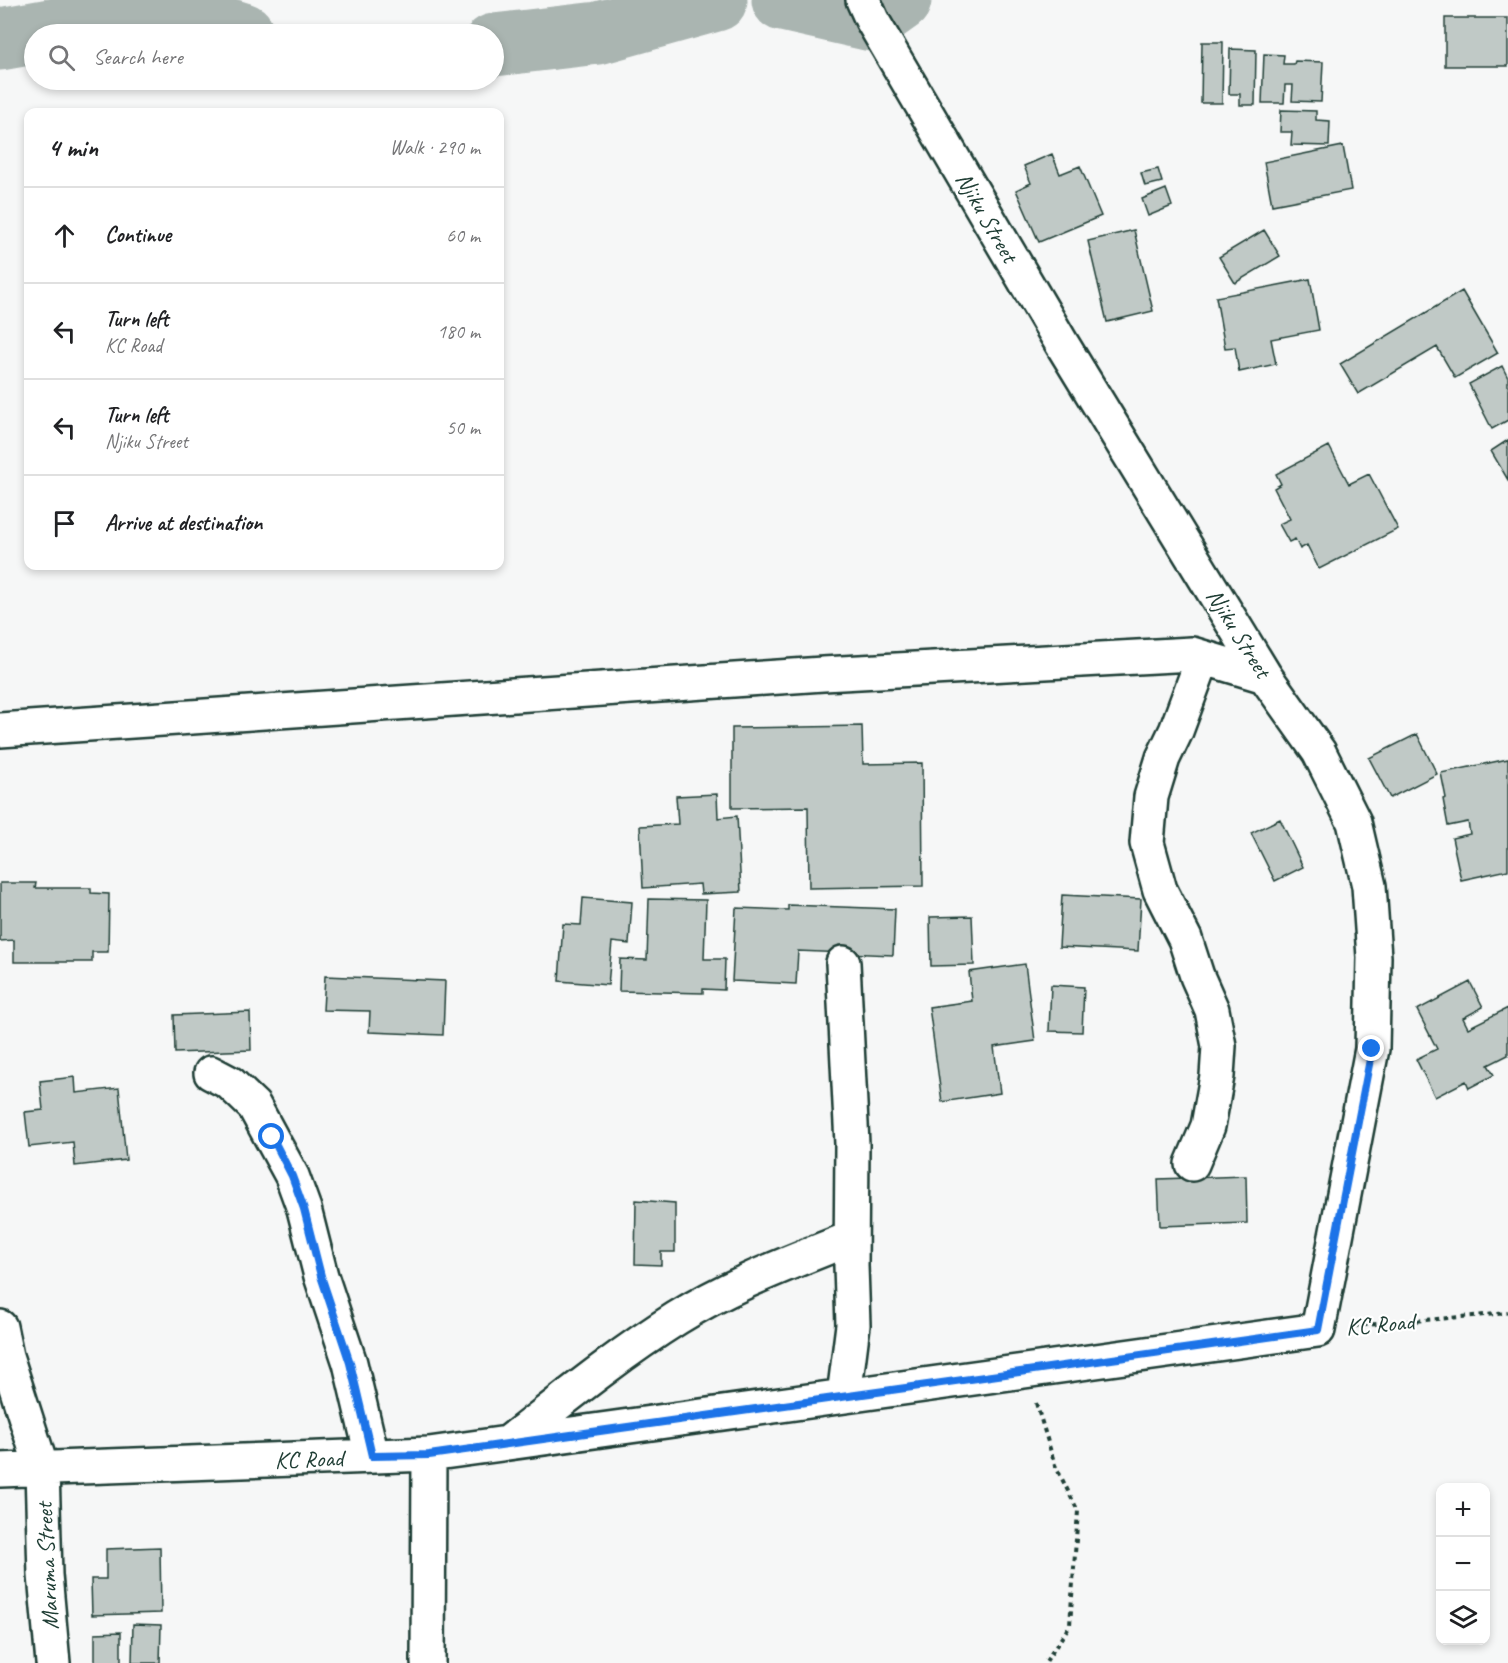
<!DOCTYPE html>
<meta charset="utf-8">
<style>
body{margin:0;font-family:Caveat,sans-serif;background:#f6f6f6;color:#202124}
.controls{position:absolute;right:18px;bottom:18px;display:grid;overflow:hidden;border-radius:12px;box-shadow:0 3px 9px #0003}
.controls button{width:54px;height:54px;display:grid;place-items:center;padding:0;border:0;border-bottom:2px solid #e0e0e0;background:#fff;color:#202124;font:30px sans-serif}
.stop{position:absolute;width:18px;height:18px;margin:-14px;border:4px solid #1a73e8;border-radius:50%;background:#fff}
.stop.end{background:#1a73e8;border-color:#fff;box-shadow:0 2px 6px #0008}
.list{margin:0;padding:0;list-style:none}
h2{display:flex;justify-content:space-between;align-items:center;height:78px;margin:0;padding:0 24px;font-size:26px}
h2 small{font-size:20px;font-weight:400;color:#757577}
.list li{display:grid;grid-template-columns:39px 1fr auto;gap:18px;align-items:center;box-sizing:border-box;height:96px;padding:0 24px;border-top:2px solid #e0e0e0}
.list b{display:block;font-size:22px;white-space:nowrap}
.list p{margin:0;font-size:20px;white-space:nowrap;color:#757577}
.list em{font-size:20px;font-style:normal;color:#757577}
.icon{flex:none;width:33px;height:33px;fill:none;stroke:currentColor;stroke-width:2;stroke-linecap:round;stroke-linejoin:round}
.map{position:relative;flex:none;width:1508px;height:1663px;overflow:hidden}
.search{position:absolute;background:#fff;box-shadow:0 3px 9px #0003;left:24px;top:24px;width:480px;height:66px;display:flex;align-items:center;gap:15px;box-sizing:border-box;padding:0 21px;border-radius:33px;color:#757577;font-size:22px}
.panel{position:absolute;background:#fff;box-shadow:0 3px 9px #0003;left:24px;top:108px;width:480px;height:462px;border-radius:12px}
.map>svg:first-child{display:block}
</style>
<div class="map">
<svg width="1508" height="1663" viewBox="0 0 1508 1663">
<rect width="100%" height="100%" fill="#f6f7f7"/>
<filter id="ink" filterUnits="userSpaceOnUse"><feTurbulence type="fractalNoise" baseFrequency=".0167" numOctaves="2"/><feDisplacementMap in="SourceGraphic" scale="12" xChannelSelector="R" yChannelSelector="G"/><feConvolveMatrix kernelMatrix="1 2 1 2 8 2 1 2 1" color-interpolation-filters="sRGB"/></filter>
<g filter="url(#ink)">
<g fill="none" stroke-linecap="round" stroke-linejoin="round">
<!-- river -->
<path stroke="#aab5b1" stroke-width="63" d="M783,0L872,20L900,0
M0,39L112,19L185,16L243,34
M494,45L598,33L716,0"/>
</g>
<!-- building -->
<path fill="#c0c9c6" stroke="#1f3d34" stroke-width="1.5" d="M1445,18H1508V66H1445Z
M1202,42H1223L1222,103H1201Z
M1230,49L1256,50L1255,105H1240V94H1229Z
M1264,54L1284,55L1283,64H1294L1295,61L1323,62L1321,102L1292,101L1293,85H1285L1284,103H1262Z
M1281,110L1316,111V120L1330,121L1329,146L1291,145L1292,132H1280Z
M1343,146L1351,190L1272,205L1264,162Z
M1052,154L1060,174L1080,166L1101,216L1039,242L1016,190L1031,183L1024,166Z
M1158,169L1162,182L1145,186L1141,173Z
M1166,189L1172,206L1148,216L1142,199Z
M1134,230L1153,311L1107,322L1088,241Z
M1264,230L1280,256L1235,283L1219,257Z
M1310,279L1319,330L1271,339L1276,364L1239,372L1235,347L1225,348L1216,297Z
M1462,291L1498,353L1455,378L1437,347L1358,394L1340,364Z
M1502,366L1508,378V420L1492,429L1469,384Z
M1508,440V480L1491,451Z
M1329,446L1349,484L1369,474L1398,529L1319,569L1307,545L1300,549L1295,539L1289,542L1279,524L1290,519L1274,488L1281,484L1276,474Z
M862,726L863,764L922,763L923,886L809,888L808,807L732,808V728Z
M1417,734L1437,774L1390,798L1369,758Z
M1508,759V870L1461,880L1452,838L1470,834L1468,822L1448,826L1443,799L1446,798L1441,773Z
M717,794L718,818L737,816L741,892L701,894L700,884L643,888L640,826L678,824L676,796Z
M1280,819L1303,867L1275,881L1251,833Z
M0,883H36L35,888H91V893L109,894L108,952H92V962H14V940L0,941Z
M1062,895L1141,899L1138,951L1059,947Z
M583,898L632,902L629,944L612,942L608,985L559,981L563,924L581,925Z
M649,899L706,900L704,959H725L724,990L703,989V993L619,991L620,959L647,960Z
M788,905L895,909L893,955L798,951L796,984L732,981L736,908L788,910Z
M972,916L974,965L931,966L930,917Z
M1025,964L1035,1041L994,1047L1000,1093L942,1102L929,1007L972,1001L969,972Z
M325,976L445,981L443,1035L369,1032L370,1011L323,1010Z
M1470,982L1483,1007L1463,1018L1468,1028L1508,1008V1055L1488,1065L1494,1075L1469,1088L1466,1081L1435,1097L1416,1059L1437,1049L1417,1010Z
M1051,985L1084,987L1082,1032L1049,1031Z
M250,1012L251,1050L175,1053L174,1015Z
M75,1077L76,1093L119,1088L126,1160L75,1166L73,1142L29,1147L25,1112L43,1110L40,1081Z
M1246,1176L1247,1223L1160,1226L1158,1179Z
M636,1200L675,1203V1252H661V1265L635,1264Z
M160,1547L161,1613L92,1615L91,1579H106V1549Z
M133,1624L161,1625L160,1663H132Z
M121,1632V1663H95V1633Z"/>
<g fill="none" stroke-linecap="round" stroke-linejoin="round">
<!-- street casing -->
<g stroke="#1f3d34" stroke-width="38">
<path id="street" d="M0,730L823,674L1192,654L1265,676
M843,963L852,1144L851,1266L853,1325L844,1396
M211,1073L230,1083L254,1106L292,1176L304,1209L321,1276L350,1363L372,1456
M1192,1164L1208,1126L1217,1076L1219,1046L1212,1010L1197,976L1185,939L1160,890L1147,843L1151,797L1163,758L1176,731L1203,658
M0,1327L6,1356L42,1469L45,1575L53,1663
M509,1442C564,1399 618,1355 677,1318C731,1284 792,1262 851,1238
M0,1470L429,1454L1318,1330L1372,1049L1374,957L1369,886L1354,822L1319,752L1265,676L1062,344L872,20L863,0
M428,1663L429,1454"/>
</g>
<!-- path -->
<path stroke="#1f3d34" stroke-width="4" stroke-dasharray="4.5 4.5" stroke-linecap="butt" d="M1354,1326L1508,1313
M1036,1403L1055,1465L1078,1511L1070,1625L1045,1663"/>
<!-- street -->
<use href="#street" stroke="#fff" stroke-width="33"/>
</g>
</g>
<g fill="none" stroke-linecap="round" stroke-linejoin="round" filter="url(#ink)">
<!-- route -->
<path stroke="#1a73e8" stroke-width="8" d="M272,1137L292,1176L304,1209L321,1276L350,1363L372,1456L429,1455L1318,1330L1372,1049"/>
</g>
<g text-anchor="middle" stroke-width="4.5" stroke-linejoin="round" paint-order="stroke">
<!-- street labels -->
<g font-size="24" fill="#1f3d34" stroke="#fff">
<text transform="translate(987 217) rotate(60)" y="8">Njiku Street</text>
<text transform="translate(1239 633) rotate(58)" y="8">Njiku Street</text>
<text transform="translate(1380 1324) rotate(-5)" y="8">KC Road</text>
<text transform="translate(309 1459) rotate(-2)" y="8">KC Road</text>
<text transform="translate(47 1566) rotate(-93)" y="8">Maruma Street</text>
</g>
</g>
</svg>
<div class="controls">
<button>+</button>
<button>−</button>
<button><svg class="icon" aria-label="layers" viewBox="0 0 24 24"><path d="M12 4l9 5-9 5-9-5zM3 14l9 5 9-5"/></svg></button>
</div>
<div class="stop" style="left:272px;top:1137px"></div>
<div class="stop end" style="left:1372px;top:1049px"></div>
<div class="search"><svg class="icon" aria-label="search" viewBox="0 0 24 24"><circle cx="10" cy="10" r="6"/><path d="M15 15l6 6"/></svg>Search here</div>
<section class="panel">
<h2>4 min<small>Walk · 290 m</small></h2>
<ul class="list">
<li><svg class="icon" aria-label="ahead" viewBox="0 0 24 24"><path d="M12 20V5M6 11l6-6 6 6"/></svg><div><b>Continue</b></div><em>60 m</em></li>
<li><svg class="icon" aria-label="left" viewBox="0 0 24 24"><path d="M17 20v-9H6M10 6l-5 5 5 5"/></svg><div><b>Turn left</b><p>KC Road</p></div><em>180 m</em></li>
<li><svg class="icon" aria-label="left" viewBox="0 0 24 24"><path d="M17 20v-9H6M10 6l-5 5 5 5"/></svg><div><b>Turn left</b><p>Njiku Street</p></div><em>50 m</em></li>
<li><svg class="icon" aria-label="arrive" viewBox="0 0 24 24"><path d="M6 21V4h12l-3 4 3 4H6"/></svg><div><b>Arrive at destination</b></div></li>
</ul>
</section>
</div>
